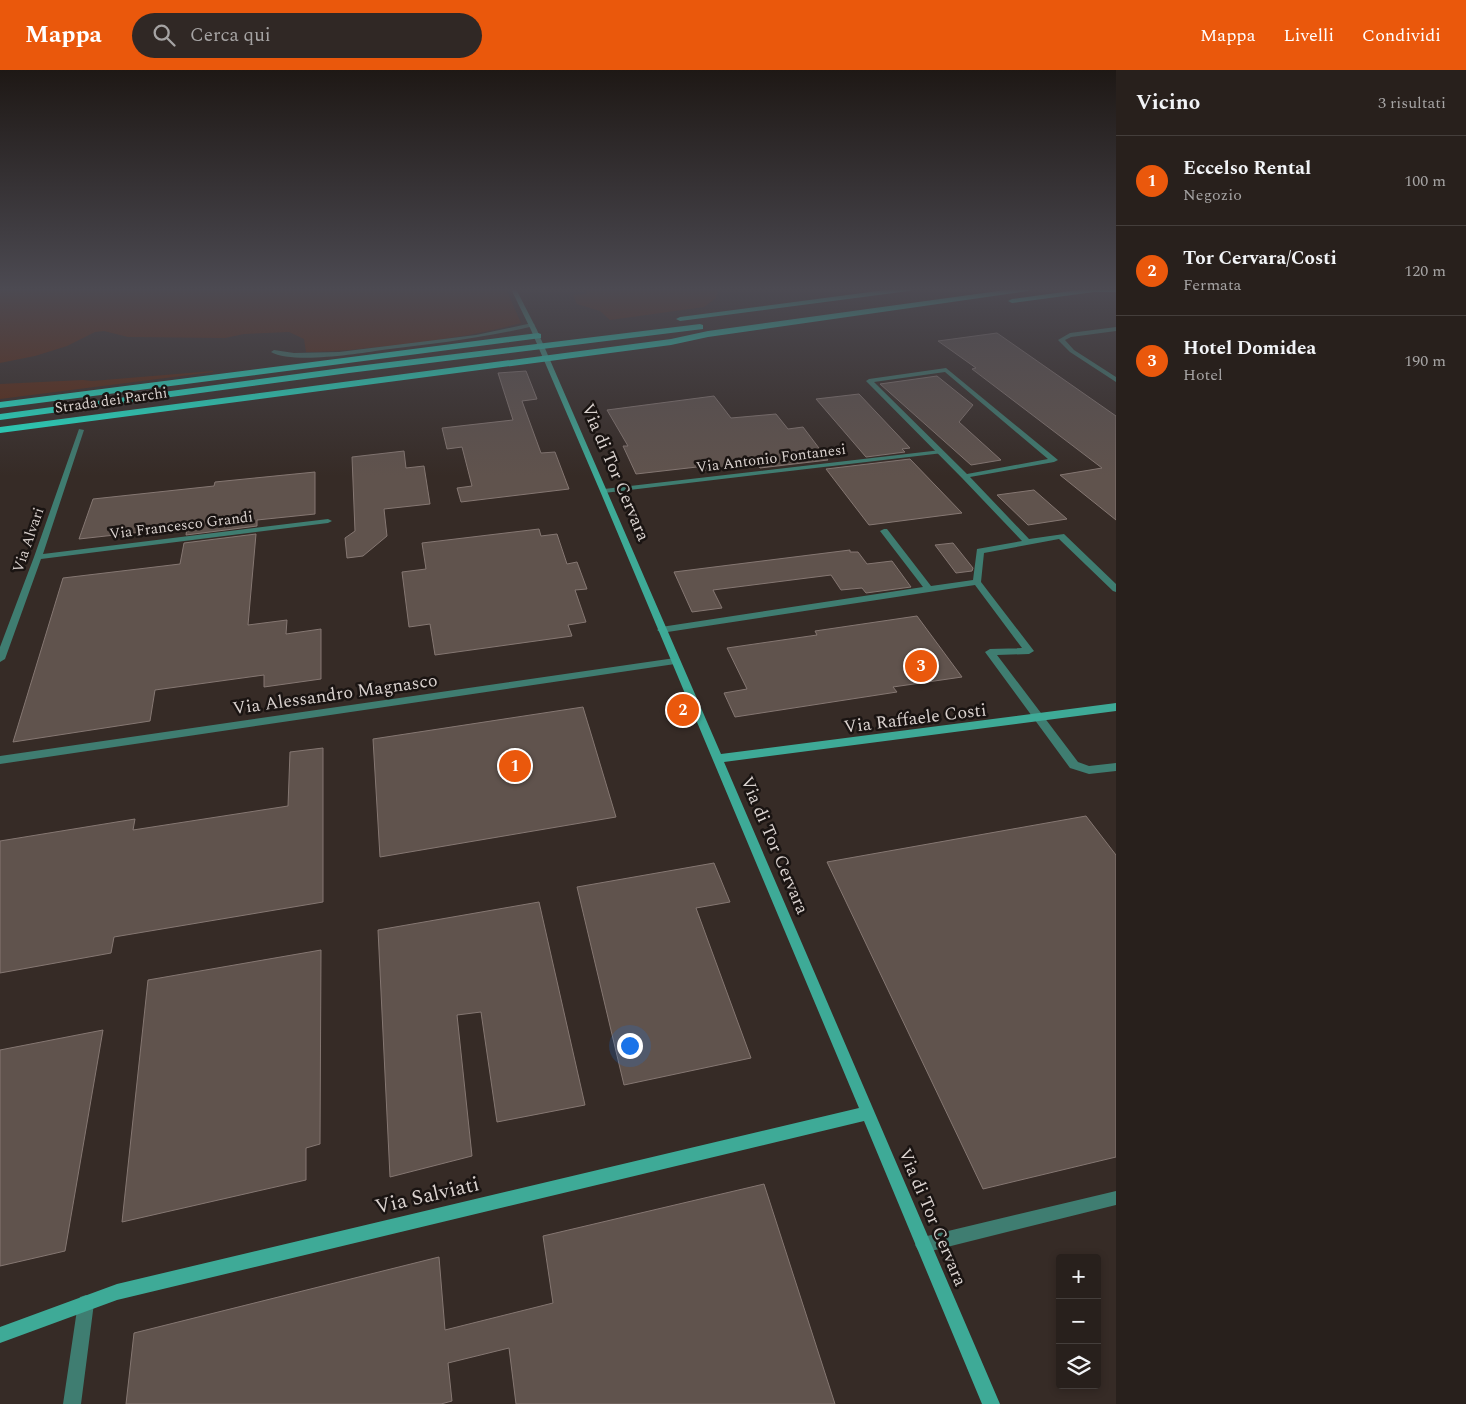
<!DOCTYPE html>
<html lang="it">
<meta charset="utf-8">
<style>
body{margin:0;font-family:Spectral,serif;background:#302825;color:#f1f3f6}
.controls{position:absolute;right:15px;bottom:15px;display:grid;overflow:hidden;border-radius:5px;box-shadow:0 2px 8px #0003}
.controls button{width:45px;height:45px;display:grid;place-items:center;padding:0;border:0;border-bottom:1px solid #443e3b;background:#28201c;color:#f1f3f6;font:25px sans-serif}
.you{position:absolute;left:629px;top:975px;width:18px;height:18px;margin:-12px;border:4px solid #fff;border-radius:50%;background:#1a73e8;box-shadow:0 0 0 8px #1a73e833}
.badge{display:grid;place-items:center;width:32px;height:32px;border-radius:50%;background:#ea580c;color:#fff;font-size:16px;font-weight:700}
.pin{position:absolute;translate:-50% -50%;border:2px solid #fff;box-shadow:0 1px 5px #0006}
.list{margin:0;padding:0;list-style:none}
h2{display:flex;justify-content:space-between;align-items:center;height:65px;margin:0;padding:0 20px;font-size:21px}
h2 small{font-size:16px;font-weight:400;color:#a5a3a3}
.list li{display:grid;grid-template-columns:32px 1fr auto;gap:15px;align-items:center;box-sizing:border-box;height:90px;padding:0 20px;border-top:1px solid #443e3b}
.list b{display:block;font-size:19px;white-space:nowrap}
.list p{margin:0;font-size:16px;white-space:nowrap;color:#a5a3a3}
.list em{font-size:16px;font-style:normal;color:#a5a3a3}
.icon{flex:none;width:28px;height:28px;fill:none;stroke:currentColor;stroke-width:2;stroke-linecap:round;stroke-linejoin:round}
.map{position:relative;flex:none;width:1116px;height:1334px;overflow:hidden}
header{display:flex;align-items:center;gap:30px;box-sizing:border-box;height:70px;padding:0 25px;background:#ea580c;color:#fff}
header strong{font-size:24px}
nav{display:flex;gap:28px;margin-inline-start:auto;font-size:18px}
.search{width:350px;height:45px;background:#302825;display:flex;align-items:center;gap:12px;box-sizing:border-box;padding:0 18px;border-radius:28px;color:#a5a3a3;font-size:19px}
main{display:flex}
aside{flex:1;background:#28201c}
.map>svg:first-child{display:block}
</style>
<header>
<strong>Mappa</strong>
<div class="search"><svg class="icon" aria-label="search" viewBox="0 0 24 24"><circle cx="10" cy="10" r="6"/><path d="M15 15l6 6"/></svg>Cerca qui</div>
<nav><a>Mappa</a><a>Livelli</a><a>Condividi</a></nav>
</header>
<main>
<div class="map">
<svg width="1116" height="1334" viewBox="0 0 1116 1334">
<rect width="100%" height="100%" fill="#362b26"/>
<!-- green -->
<path fill="#5b2811" d="M0,219H506L521,253C481,264 440,270 399,275C368,278 338,282 306,282L304,269L289,262L244,264L225,268L128,267L104,261L95,262L67,276L35,286L0,293Z
M586,219H714L718,221L716,228L704,237L610,250L600,241L577,234L573,225L586,224Z
M213,301V302L0,329V314L83,310L92,311Z"/>
<!-- building -->
<path fill="#60534d" stroke="#857772" d="M997,263L1116,346V450L1060,405L1102,398L972,299L976,298L938,271Z
M526,301L537,329L522,331L541,383L555,382L569,419L461,432L457,418L472,416L462,377L447,379L442,358L513,350L498,303Z
M937,306L973,335L959,352L1001,390L971,395L880,314Z
M859,324L910,378L902,379L905,382L866,387L816,329Z
M714,326L731,348L776,344L788,359L803,357L828,390L760,398L757,394L700,401L697,397L636,404L623,376H628L607,340Z
M404,381L406,398L424,396L430,434L384,439L387,466L363,486L347,488L345,468L355,461L352,387Z
M910,389L962,443L869,455L826,399Z
M315,402V444L257,450V456L186,465L187,457L79,469L93,429L214,416L215,412Z
M1034,420L1067,449L1028,455L997,425Z
M539,459L541,466L557,464L567,494L577,492L587,519L575,520L586,552L568,555L572,566L435,585L430,554L409,557L402,502L426,499L422,473Z
M256,464L248,555L287,550L286,564L321,559V609L264,617V605L155,620L150,651L13,672L63,508L180,494L184,473Z
M953,473L973,498L972,501L956,503L935,475Z
M850,480V482H858L867,494L892,491L911,517L866,523L862,518L841,520L831,505L713,520L722,538L692,542L674,502Z
M917,546L962,607L893,617L897,622L735,647L724,623L747,619L727,578L817,565L815,561Z
M583,637L616,747L380,787L373,669Z
M323,678V832L114,867L111,883L0,903V771L135,749L133,760L288,736L290,682Z
M1086,746L1116,785V1087L983,1119L827,792Z
M714,793L730,832L696,838L751,988L624,1015L577,817Z
M539,832L585,1035L497,1052L481,942L457,945L472,1086L390,1107L378,860Z
M321,880L320,1074L306,1078V1110L122,1152L148,910Z
M103,960L65,1181L0,1196V980Z
M764,1114L835,1334H516L509,1278L448,1293L452,1331L441,1334H126L134,1263L439,1187L445,1260L553,1233L543,1166Z"/>
<g fill="none" stroke-linecap="round" stroke-linejoin="round">
<!-- lane -->
<path fill="#3f7d71" fill-rule="evenodd" d="M946,298L1058,390L1054,392L970,407L1029,469L1064,464L1116,514V522L1113,521L1059,469L984,483L981,512L1034,581L1029,584L997,585L1078,692L1089,696L1116,693V701L1089,704L1070,698L985,582L990,579L1022,578L975,515L661,563L657,560L661,557L923,517L880,461L884,459H887L931,516L973,510L977,479L1022,471L962,408L866,311L869,309ZM945,302L1048,389L967,404L874,312Z"/>
<!-- street -->
<path fill="#3f7d71" fill-rule="evenodd" d="M532,253L535,255L534,256C484,268 433,274 382,280C357,284 292,294 271,282L274,280L294,283L339,282L476,265Z
M1116,257V261L1071,267L1065,270L1074,280L1116,307V312L1070,282L1058,270L1070,263Z
M79,359L84,360L43,484L328,449L332,451L328,453L41,489L5,589L0,592V577L34,487Z
M941,380L944,382L943,383L604,423L600,421L604,419Z
M675,588L680,591L675,594L0,694V686Z
M1116,1121V1135L923,1183L918,1180L915,1175L918,1170L923,1167Z
M86,1225L92,1227L94,1233L81,1334H63L78,1233L80,1227Z"/>
<!-- secondary -->
<path fill="#3eaa97" fill-rule="evenodd" d="M511,219H516L537,260L721,684L1116,633V641L724,692L1000,1334H982L864,1051L117,1230L0,1273V1257L117,1214L859,1038L600,421L531,260Z"/>
<!-- highway -->
<path fill="#23eccf" fill-rule="evenodd" d="M893,219H913L909,221L680,251L676,249L680,247Z
M1013,219H1032L1028,221L708,267L671,275L0,363V357L671,269L708,261Z
M1085,219H1116V222H1094L1012,233L1008,231L1012,229Z
M700,254L703,255V259L349,303L0,350V344L349,297Z
M538,263L541,264V268L0,338V332Z"/>
</g>
<!-- sky -->
<linearGradient id="sky" x2="0" y2="1"><stop stop-color="#1e1815"/><stop offset="0.54" stop-color="#4c4a52"/><stop offset="1" stop-color="#4c4a52" stop-opacity="0"/></linearGradient>
<rect width="1116" height="406" fill="url(#sky)"/>
<g text-anchor="middle" stroke-width="5" stroke-linejoin="round" paint-order="stroke">
<!-- far-street labels -->
<g font-size="15" fill="#dad2cf" stroke="#1a1412">
<text transform="translate(111 330) rotate(-8)" y="5">Strada dei Parchi</text>
<text transform="translate(771 388) rotate(-7)" y="5">Via Antonio Fontanesi</text>
<text transform="translate(181 455) rotate(-7)" y="5">Via Francesco Grandi</text>
<text transform="translate(28 470) rotate(-71)" y="5">Via Alvari</text>
</g>
<!-- street labels -->
<g font-size="18" fill="#dad2cf" stroke="#1a1412">
<text transform="translate(616 402) rotate(67)" y="6">Via di Tor Cervara</text>
<text transform="translate(335 624) rotate(-8)" y="6">Via Alessandro Magnasco</text>
<text transform="translate(915 648) rotate(-7)" y="6">Via Raffaele Costi</text>
<text transform="translate(775 775) rotate(67)" y="6">Via di Tor Cervara</text>
<text transform="translate(933 1147) rotate(67)" y="6">Via di Tor Cervara</text>
</g>
<!-- near-street labels -->
<g font-size="21" fill="#dad2cf" stroke="#1a1412">
<text transform="translate(427 1125) rotate(-13)" y="7">Via Salviati</text>
</g>
</g>
</svg>
<div class="controls">
<button>+</button>
<button>−</button>
<button><svg class="icon" aria-label="layers" viewBox="0 0 24 24"><path d="M12 4l9 5-9 5-9-5zM3 14l9 5 9-5"/></svg></button>
</div>
<div class="you"></div>
<div class="pin badge" style="left:515px;top:696px">1</div>
<div class="pin badge" style="left:683px;top:640px">2</div>
<div class="pin badge" style="left:921px;top:596px">3</div>
</div>
<aside>
<h2>Vicino<small>3 risultati</small></h2>
<ul class="list">
<li><span class="badge">1</span><div><b>Eccelso Rental</b><p>Negozio</p></div><em>100 m</em></li>
<li><span class="badge">2</span><div><b>Tor Cervara/Costi</b><p>Fermata</p></div><em>120 m</em></li>
<li><span class="badge">3</span><div><b>Hotel Domidea</b><p>Hotel</p></div><em>190 m</em></li>
</ul>
</aside>
</main>
